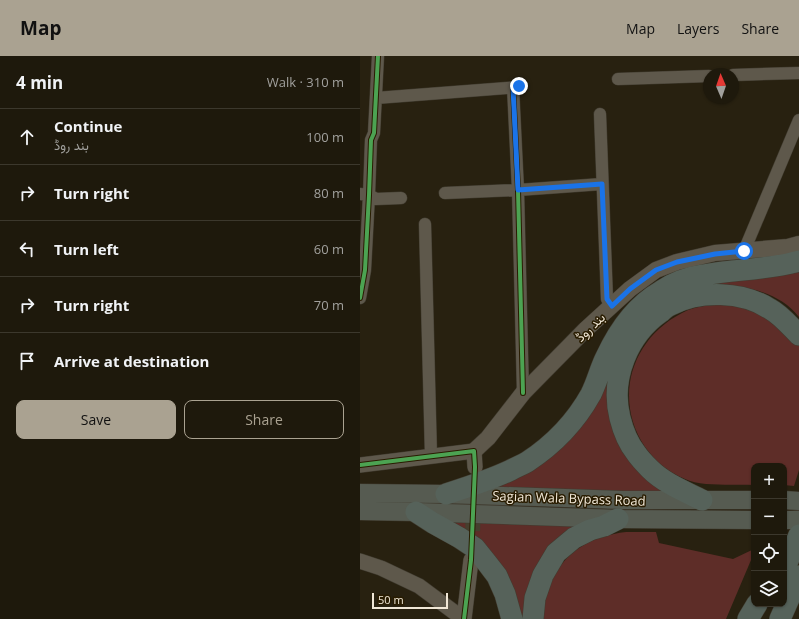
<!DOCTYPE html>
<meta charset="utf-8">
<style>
body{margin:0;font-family:"Open Sans",Vazirmatn,sans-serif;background:#2b261a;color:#f1f3f6}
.controls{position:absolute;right:12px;bottom:12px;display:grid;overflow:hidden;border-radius:8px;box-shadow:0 1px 3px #0004}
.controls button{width:36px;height:36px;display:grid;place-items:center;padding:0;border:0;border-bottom:1px solid #3c382d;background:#1e190c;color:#f1f3f6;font:20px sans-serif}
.compass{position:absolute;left:343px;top:12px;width:36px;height:36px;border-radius:50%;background:#1e190c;box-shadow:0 1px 3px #0004;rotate:358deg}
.scale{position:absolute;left:12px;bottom:10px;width:76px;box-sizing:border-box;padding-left:4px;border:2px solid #f0e7d6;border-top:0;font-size:11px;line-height:14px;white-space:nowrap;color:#f0e7d6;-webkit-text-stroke:3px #291c00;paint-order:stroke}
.stop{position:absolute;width:12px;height:12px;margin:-9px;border:3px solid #1a73e8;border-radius:50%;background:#fff}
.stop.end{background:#1a73e8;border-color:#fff;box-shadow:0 1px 4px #0008}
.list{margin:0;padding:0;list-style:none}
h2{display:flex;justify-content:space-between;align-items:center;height:52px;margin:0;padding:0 16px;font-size:17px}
h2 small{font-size:13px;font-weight:400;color:#a1a09d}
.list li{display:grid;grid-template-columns:26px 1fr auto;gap:12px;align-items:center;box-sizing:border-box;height:56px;padding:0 16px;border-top:1px solid #3c382d}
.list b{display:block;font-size:15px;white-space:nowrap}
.list p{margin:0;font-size:13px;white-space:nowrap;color:#a1a09d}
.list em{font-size:13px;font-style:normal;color:#a1a09d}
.actions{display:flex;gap:8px;padding:12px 16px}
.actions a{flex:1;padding:9px 0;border:1px solid #aaa291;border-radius:8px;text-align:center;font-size:14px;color:#aaa291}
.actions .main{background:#aaa291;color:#111}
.icon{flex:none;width:22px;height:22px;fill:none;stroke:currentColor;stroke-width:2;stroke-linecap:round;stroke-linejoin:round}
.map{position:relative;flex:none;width:439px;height:563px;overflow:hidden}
header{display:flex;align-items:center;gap:24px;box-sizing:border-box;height:56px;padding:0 20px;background:#aaa291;color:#111}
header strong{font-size:19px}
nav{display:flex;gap:22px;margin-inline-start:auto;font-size:14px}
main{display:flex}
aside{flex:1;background:#1e190c}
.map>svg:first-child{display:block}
</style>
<header>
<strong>Map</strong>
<nav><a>Map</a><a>Layers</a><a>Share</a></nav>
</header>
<main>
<aside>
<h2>4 min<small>Walk · 310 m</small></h2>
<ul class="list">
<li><svg class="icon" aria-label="ahead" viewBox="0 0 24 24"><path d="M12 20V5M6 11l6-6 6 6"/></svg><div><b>Continue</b><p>بند روڈ</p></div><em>100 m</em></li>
<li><svg class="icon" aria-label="right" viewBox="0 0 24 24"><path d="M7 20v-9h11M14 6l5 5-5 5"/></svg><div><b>Turn right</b></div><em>80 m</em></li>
<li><svg class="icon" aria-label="left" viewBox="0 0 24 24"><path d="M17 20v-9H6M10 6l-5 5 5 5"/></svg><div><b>Turn left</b></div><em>60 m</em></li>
<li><svg class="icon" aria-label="right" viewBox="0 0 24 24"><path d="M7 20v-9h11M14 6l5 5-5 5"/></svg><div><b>Turn right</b></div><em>70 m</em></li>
<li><svg class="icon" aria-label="arrive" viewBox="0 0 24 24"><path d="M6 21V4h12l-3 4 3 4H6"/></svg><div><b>Arrive at destination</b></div></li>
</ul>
<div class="actions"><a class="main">Save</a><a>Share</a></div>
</aside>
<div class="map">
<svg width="439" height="563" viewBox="0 0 439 563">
<rect width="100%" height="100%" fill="#282110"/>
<!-- green -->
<path fill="#5e2d28" d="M439,216V261C419,235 381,228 350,229L349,226Z
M375,248L404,256L439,288V414L434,430L424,429V410H394V429C374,428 342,431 325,423C308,416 295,405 285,391C253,343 271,283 322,257C338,248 356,249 375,248Z
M250,315L251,338L308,436L127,432L162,418Z
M190,461L258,463L196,497L173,563H152L137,520L73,467Z
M266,476H296L299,487L373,503L394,493V497L366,563H183C184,556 184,548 185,541C187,536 190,530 192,524C207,493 233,480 266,476Z"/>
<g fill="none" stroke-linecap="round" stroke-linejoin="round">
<!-- tertiary-tunnel -->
<path stroke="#463f2e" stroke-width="15" stroke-dasharray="15 8" stroke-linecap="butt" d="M112,498L114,428"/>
<!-- minor casing -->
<g stroke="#413c30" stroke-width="13">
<path id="minor" d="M373,19L439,17
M258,23L349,20
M153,31L158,134L163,337
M16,42L159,31
M240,58L247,243L251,250
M85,137L158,134L242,128
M0,138L9,139L16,143L41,142
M65,168L71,400
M384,195L439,64
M0,242L5,214L9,139L11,84L14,77L18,0"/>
</g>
<!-- tertiary casing -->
<g stroke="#413c30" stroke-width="16">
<path id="tertiary" d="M0,409L114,395L115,411
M0,505L21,512L59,530L98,559L101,563
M104,563L111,504"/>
</g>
<!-- secondary casing -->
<g stroke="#413c30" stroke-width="17">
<path id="secondary" d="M114,395L128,382L163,337L225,274L270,233L296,214L317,206L355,197L428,191L439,188"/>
</g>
<!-- primary casing -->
<g stroke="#413c30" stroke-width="19">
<path id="primary" d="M0,437L86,438L263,444H394
M424,444L439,445
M0,455L56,456L258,463L394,464
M424,464H439"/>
</g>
<!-- motorway casing -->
<g stroke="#413c30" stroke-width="22">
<path id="motorway" d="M86,438C108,431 130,424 151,414C156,411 162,409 167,406C193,389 216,365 231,338C237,326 240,313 246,301C258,275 275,250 301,235C313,227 329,221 343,219C375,213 408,214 439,205
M342,444C324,435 304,427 290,413C285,408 280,403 276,397C268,387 263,374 260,362C250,322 268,279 301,256C304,253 308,250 311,249C340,234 382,235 410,253C421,259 430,270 439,279
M56,456L73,467L100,482L115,492L127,507L137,520L145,538L152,563
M424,514L439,479
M173,563L175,542L183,519L196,497L214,482L230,474L244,470L258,463
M388,563L397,548
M420,563L439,520"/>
</g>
<!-- minor -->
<use href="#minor" stroke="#5e584b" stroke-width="12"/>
<!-- tertiary -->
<use href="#tertiary" stroke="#5e584b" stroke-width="15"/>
<!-- secondary -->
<use href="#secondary" stroke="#5e584b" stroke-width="16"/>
<!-- primary -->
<use href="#primary" stroke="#565b51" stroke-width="18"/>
<!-- motorway -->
<use href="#motorway" stroke="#56625a" stroke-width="21"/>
<!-- cycleway casing -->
<g stroke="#291c00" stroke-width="6">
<path id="cycleway" d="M153,31L158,134L163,337
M0,242L5,214L9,139L11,84L14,77L18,0
M0,409L114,395L115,411L111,504L104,563"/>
</g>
<!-- cycleway -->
<use href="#cycleway" stroke="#4ca352" stroke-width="4"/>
</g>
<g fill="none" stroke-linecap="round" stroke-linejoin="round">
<!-- route -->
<path stroke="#1a73e8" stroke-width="5" d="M159,30L153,31L158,134L242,128L247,243L252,250L270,233L296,214L317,206L355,198L384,195"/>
</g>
<g text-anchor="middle" stroke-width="3" stroke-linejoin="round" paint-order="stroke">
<!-- street labels -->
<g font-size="13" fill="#f0e7d6" stroke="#291c00">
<text transform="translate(230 271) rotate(-44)" y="5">بند روڈ</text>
<text transform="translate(209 442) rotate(2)" y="5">Sagian Wala Bypass Road</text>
</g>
</g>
</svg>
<div class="controls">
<button>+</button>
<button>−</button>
<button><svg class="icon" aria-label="locate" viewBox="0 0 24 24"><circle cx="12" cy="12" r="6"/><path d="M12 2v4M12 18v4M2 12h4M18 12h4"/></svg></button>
<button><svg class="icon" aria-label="layers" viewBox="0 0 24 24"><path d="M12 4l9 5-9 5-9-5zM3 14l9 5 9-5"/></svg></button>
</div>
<svg class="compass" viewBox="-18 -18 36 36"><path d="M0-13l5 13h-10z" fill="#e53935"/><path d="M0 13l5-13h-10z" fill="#a1a09d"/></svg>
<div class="scale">50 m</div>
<div class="stop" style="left:384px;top:195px"></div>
<div class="stop end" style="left:159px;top:30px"></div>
</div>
</main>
